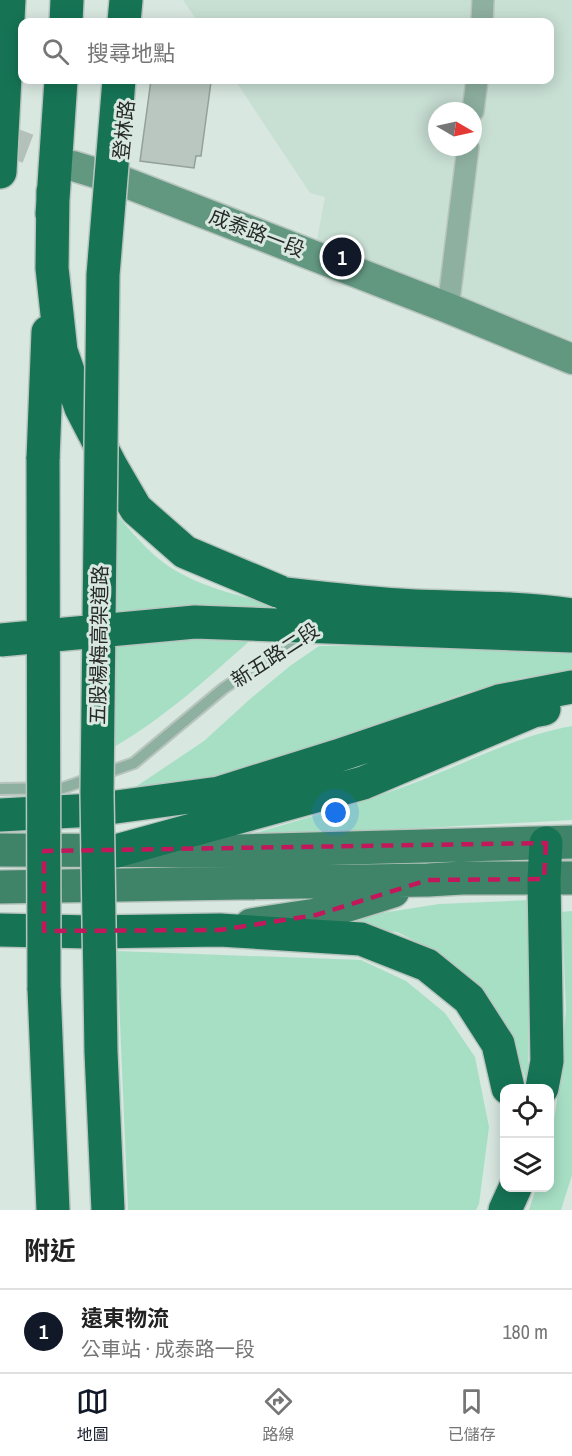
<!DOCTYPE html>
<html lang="zh-TW">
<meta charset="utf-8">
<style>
body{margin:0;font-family:"Archivo Narrow","Noto Sans TC",sans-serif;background:#f2f2f2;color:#222}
.controls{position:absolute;right:18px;bottom:18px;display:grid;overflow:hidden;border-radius:12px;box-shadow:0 3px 15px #0003}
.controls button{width:54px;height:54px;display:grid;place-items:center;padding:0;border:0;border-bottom:2px solid #e0e0e0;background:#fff;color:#222;font:30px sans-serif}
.compass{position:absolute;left:428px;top:102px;width:54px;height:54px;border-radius:50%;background:#fff;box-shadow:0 3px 15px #0003;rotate:99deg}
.you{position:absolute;left:336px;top:813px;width:21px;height:21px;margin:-15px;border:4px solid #fff;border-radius:50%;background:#1a73e8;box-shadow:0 0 0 9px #1a73e833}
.badge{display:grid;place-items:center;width:39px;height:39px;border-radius:50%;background:#111827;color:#fff;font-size:20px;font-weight:700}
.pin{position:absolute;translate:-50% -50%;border:3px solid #fff;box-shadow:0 2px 6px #0006}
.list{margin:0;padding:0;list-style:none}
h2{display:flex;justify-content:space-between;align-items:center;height:78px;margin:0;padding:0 24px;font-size:26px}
h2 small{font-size:20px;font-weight:400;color:#767676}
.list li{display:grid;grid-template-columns:39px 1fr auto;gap:18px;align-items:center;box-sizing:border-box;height:84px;padding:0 24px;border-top:2px solid #e0e0e0}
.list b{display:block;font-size:22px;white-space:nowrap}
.list p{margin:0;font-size:20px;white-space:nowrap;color:#767676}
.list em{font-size:20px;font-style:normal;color:#767676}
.icon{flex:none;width:33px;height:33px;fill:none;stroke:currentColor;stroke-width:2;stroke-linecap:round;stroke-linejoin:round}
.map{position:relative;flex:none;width:572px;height:1210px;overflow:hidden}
.search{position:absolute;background:#fff;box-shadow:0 3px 15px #0003;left:18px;right:18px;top:18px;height:66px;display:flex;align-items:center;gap:15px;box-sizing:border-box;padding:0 21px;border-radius:12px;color:#767676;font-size:22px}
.sheet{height:162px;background:#fff}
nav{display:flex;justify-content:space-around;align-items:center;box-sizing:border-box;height:84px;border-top:2px solid #e0e0e0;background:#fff;font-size:16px;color:#767676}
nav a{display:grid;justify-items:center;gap:3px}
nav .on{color:#111827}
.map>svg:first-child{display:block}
</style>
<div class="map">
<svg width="572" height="1210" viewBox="0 0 572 1210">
<rect width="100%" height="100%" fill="#d8e7e0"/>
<!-- built -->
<path fill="#c8dfd4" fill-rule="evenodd" d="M183,0H572V341L316,245L325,197L310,193L235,80H550V22H198ZM437,111H473V147H437Z"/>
<!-- green -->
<path fill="#a7dfc5" d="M111,508C131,531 151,557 178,572C211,591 250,598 287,607C234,654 174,713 112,748Z
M572,644V672L522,678L468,692L263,765L190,782L128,792L204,741L249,700L290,666L319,646Z
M572,726V820L239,838C296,821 353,805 409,785C463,765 515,736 572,726Z
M530,900L528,1086L509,1029L474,980L425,946L397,932L300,926L439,904Z
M572,911V1175L561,1210H529L536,1188H550V1147L560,1079L566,1010L562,912Z
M117,951L361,960L406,981L445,1013L475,1057L489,1127L479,1204L476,1210H128Z"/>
<!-- building -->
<path fill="#b9c7c0" stroke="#93a19a" stroke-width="1.5" d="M151,80H193L211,82L201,156H196L194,168L140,161Z"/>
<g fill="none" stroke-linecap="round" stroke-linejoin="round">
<!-- secondary-tunnel -->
<path stroke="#b4c1bb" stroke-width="30" stroke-dasharray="30 15" stroke-linecap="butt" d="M0,138L73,166"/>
<!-- service casing -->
<g stroke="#b8c5bf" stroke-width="14">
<path id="service" d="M0,789L63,788L134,763L224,688L306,634"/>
</g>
<!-- minor casing -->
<g stroke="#b8c5bf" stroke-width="24">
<path id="minor" d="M482,22L483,0
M473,111L477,80
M448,308L468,147"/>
</g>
<!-- secondary casing -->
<g stroke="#b8c5bf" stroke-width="33">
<path id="secondary" d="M73,166L119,180L448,308L572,359"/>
</g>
<!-- primary casing -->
<g stroke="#b8c5bf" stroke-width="36">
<path id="primary" d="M0,850L238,851L572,842
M0,887L428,880L462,878H572
M251,925L316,915L393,891"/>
</g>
<!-- motorway casing -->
<g stroke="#b8c5bf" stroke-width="36">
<path id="motorway" d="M66,22L67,0
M124,22L126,0
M0,172L9,0
M53,191L52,268L61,351L81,408L111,466L136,509L185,552L285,594
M52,214L61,80
M43,459L48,332
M0,815L94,810L219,793L337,756L499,701L572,687
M116,851L363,783L533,711L544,709
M0,930L91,932L220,930L361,939L427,965L469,999L498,1044L508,1088
M44,988L53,1210
M542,1088L547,1061L544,879L546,843
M505,1210L515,1188"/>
</g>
<!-- service -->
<use href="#service" stroke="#8eb0a0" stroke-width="10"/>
<!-- minor -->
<use href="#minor" stroke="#8eb0a0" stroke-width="21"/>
<!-- secondary -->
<use href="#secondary" stroke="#629780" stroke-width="30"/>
<!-- primary -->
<use href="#primary" stroke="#3f8469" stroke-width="33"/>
<!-- motorway -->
<use href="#motorway" stroke="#167455" stroke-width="33"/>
<!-- motorway-bridge casing -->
<g stroke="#b8c5bf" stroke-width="36" stroke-linecap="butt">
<path id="motorway-bridge" d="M43,459L44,988
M285,594C328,599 371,604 415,606C467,608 520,607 572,615
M0,640L195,622L572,636
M108,1210L101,1052L97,793L103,275L119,80"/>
</g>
<!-- motorway-bridge -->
<use href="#motorway-bridge" stroke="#167455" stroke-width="33"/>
</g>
<!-- marked area -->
<path fill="none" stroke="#c2185b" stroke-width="4.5" stroke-dasharray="12 8" stroke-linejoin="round" d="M546,843L544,879L428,880L316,915L220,930L44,931V851Z"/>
<g text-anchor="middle" stroke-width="6" stroke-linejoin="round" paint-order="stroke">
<!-- street labels -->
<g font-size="20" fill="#252a28" stroke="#d8e7e0">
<text transform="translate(124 130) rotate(-84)" y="7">登林路</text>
<text transform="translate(257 233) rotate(21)" y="7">成泰路一段</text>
<text transform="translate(99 645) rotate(-89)" y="7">五股楊梅高架道路</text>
<text transform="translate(275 655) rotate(-33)" y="7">新五路二段</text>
</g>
</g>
</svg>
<div class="controls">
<button><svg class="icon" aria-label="locate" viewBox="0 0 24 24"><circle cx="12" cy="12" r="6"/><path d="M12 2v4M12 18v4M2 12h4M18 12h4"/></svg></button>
<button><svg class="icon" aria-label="layers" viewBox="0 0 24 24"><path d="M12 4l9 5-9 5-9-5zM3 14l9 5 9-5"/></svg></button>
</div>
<svg class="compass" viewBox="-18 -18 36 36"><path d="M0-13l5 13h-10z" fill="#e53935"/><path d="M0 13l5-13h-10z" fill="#767676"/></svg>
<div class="you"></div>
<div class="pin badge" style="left:342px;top:257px">1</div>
<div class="search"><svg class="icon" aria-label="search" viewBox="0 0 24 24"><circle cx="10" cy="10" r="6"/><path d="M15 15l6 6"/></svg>搜尋地點</div>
</div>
<section class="sheet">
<h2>附近<small></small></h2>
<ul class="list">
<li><span class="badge">1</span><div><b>遠東物流</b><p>公車站 · 成泰路一段</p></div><em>180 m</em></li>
</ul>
</section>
<nav>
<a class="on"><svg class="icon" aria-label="map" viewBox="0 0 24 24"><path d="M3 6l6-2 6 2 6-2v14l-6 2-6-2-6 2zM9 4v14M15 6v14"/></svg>地圖</a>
<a><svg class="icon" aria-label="directions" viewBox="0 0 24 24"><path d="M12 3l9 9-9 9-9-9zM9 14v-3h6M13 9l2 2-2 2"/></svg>路線</a>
<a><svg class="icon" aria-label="saved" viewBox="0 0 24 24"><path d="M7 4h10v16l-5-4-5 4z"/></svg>已儲存</a>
</nav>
